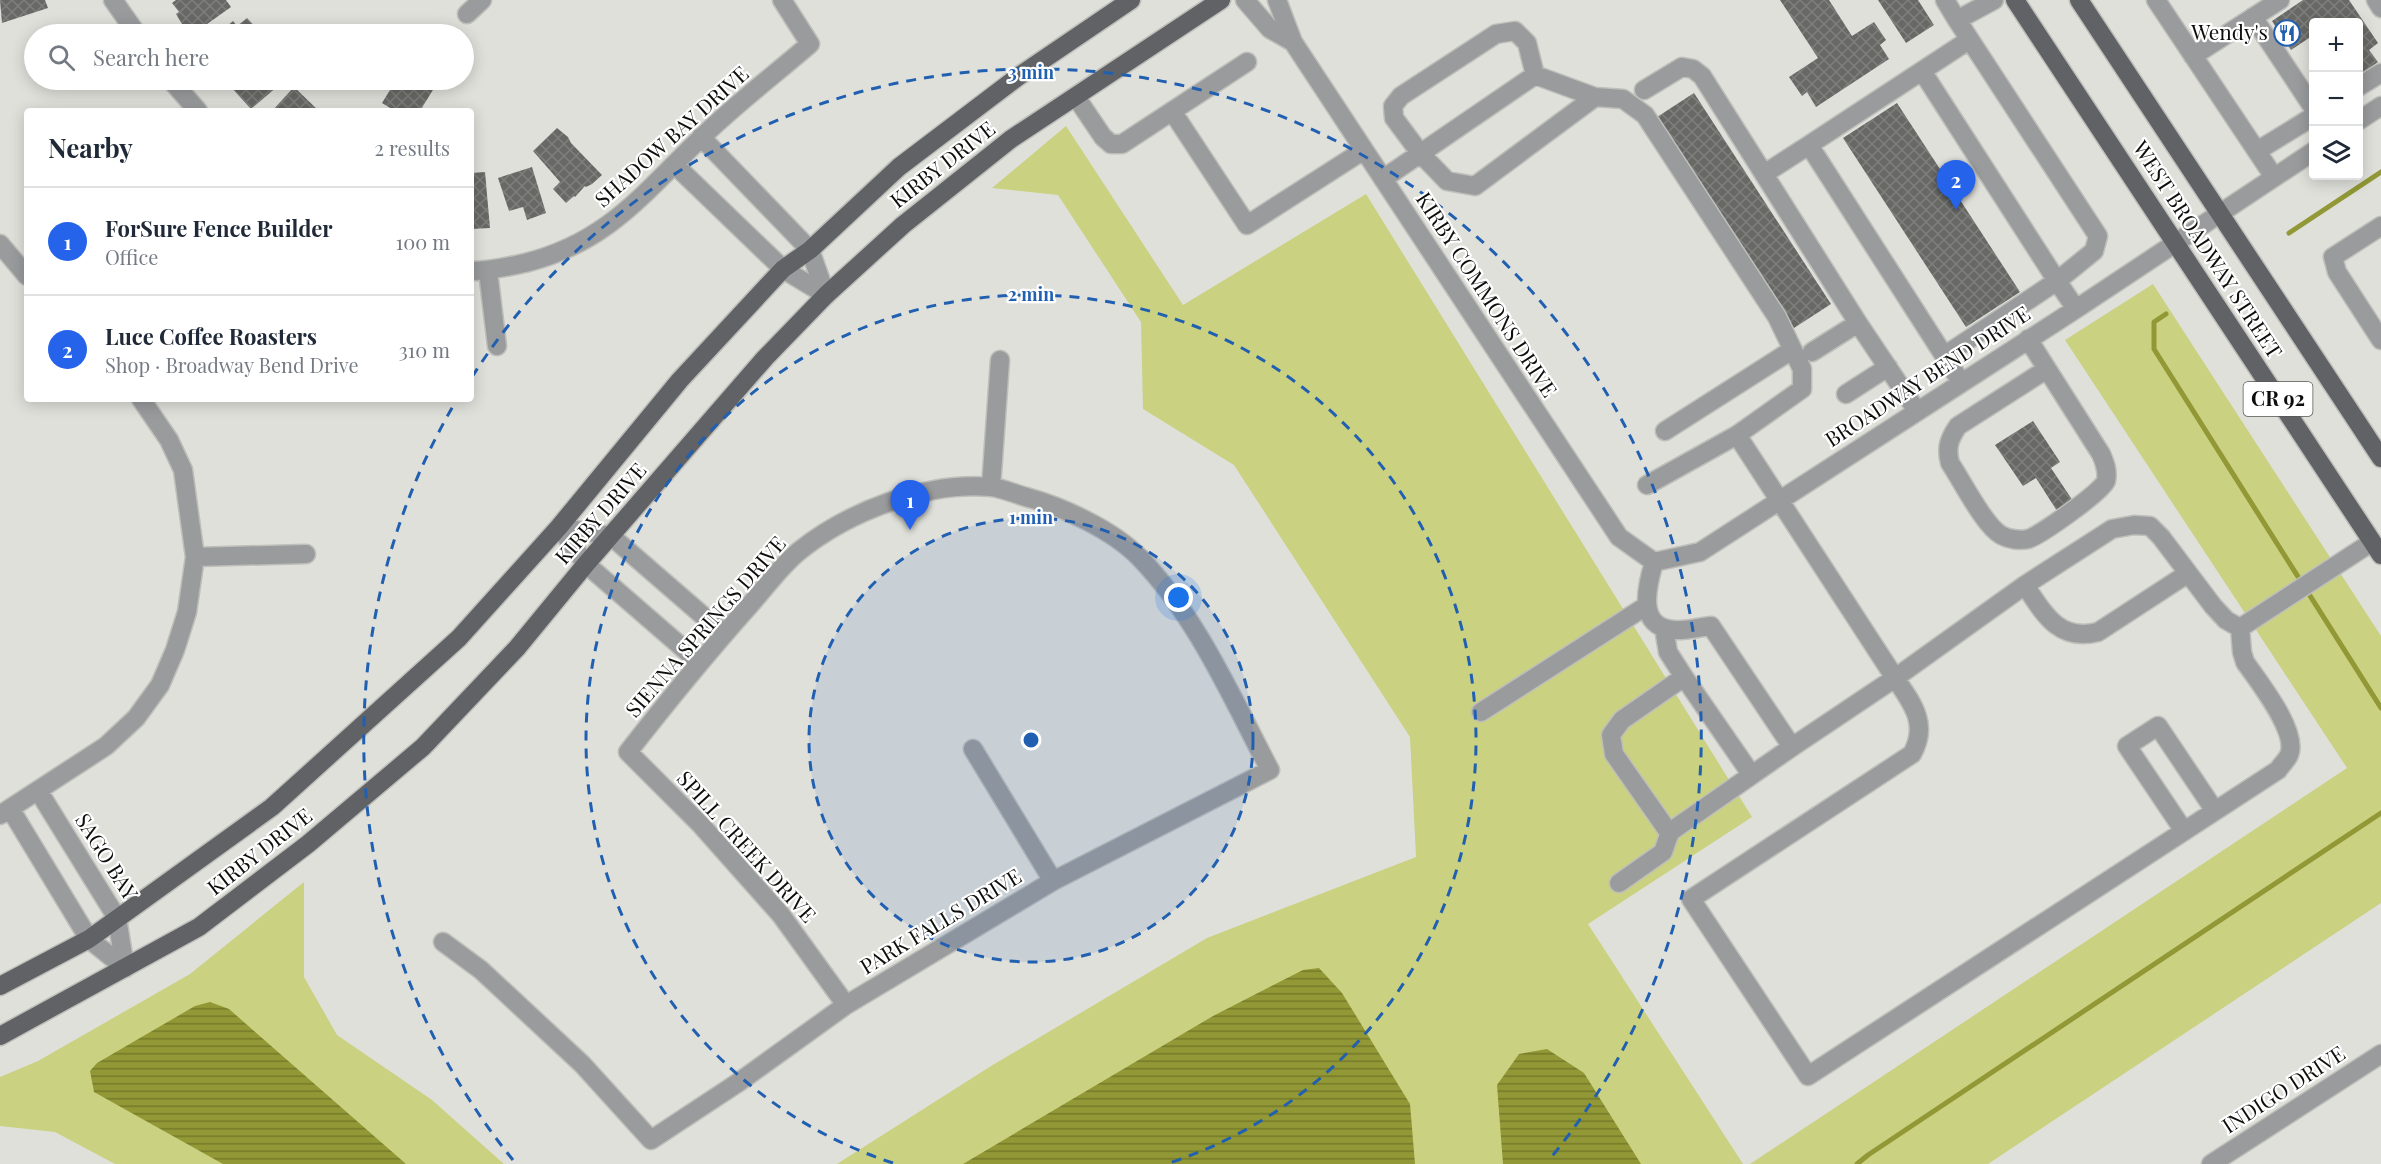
<!DOCTYPE html>
<meta charset="utf-8">
<style>
body{margin:0;font-family:"Playfair Display",serif;background:#f6f6f7;color:#1f2937}
.controls{position:absolute;right:18px;top:18px;display:grid;overflow:hidden;border-radius:6px;box-shadow:0 3px 15px #0003}
.controls button{width:54px;height:54px;display:grid;place-items:center;padding:0;border:0;border-bottom:2px solid #e0e1e3;background:#fff;color:#1f2937;font:30px sans-serif}
.you{position:absolute;left:1179px;top:598px;width:21px;height:21px;margin:-15px;border:4px solid #fff;border-radius:50%;background:#1a73e8;box-shadow:0 0 0 9px #1a73e833}
.badge{display:grid;place-items:center;width:39px;height:39px;border-radius:50%;background:#2563eb;color:#fff;font-size:20px;font-weight:700}
.pin{position:absolute;translate:-50% -50px;filter:drop-shadow(0 2px 3px #0008)}
.pin::after{content:'';position:absolute;top:32px;width:21px;height:18px;background:inherit;clip-path:polygon(0 0,100% 0,50% 100%)}
.list{margin:0;padding:0;list-style:none}
h2{display:flex;justify-content:space-between;align-items:center;height:78px;margin:0;padding:0 24px;font-size:26px}
h2 small{font-size:20px;font-weight:400;color:#747a83}
.list li{display:grid;grid-template-columns:39px 1fr auto;gap:18px;align-items:center;box-sizing:border-box;height:108px;padding:0 24px;border-top:2px solid #e0e1e3}
.list b{display:block;font-size:22px;white-space:nowrap}
.list p{margin:0;font-size:20px;white-space:nowrap;color:#747a83}
.list em{font-size:20px;font-style:normal;color:#747a83}
.icon{flex:none;width:33px;height:33px;fill:none;stroke:currentColor;stroke-width:2;stroke-linecap:round;stroke-linejoin:round}
.map{position:relative;flex:none;width:2381px;height:1164px;overflow:hidden}
.search{position:absolute;background:#fff;box-shadow:0 3px 15px #0003;left:24px;top:24px;width:450px;height:66px;display:flex;align-items:center;gap:15px;box-sizing:border-box;padding:0 21px;border-radius:33px;color:#747a83;font-size:22px}
.panel{position:absolute;background:#fff;box-shadow:0 3px 15px #0003;left:24px;top:108px;width:450px;height:294px;border-radius:6px}
.map>svg:first-child{display:block}
</style>
<div class="map">
<svg width="2381" height="1164" viewBox="0 0 2381 1164">
<defs>
<pattern id="water-rules" width="6" height="5" patternUnits="userSpaceOnUse" patternTransform="scale(1.5)"><rect width="6" height="5" fill="#919835"/><path d="M0 2.5h6" fill="none" stroke="#757a2b"/></pattern>
<pattern id="building-cross-hatch" width="8" height="8" patternUnits="userSpaceOnUse" patternTransform="scale(1.5)"><rect width="8" height="8" fill="#686965"/><path d="M0 0l8 8M0 8l8-8" fill="none" stroke="#7f807d"/></pattern>
</defs>
<rect width="100%" height="100%" fill="#e0e0db"/>
<!-- green -->
<path fill="#cad180" d="M1066,126L1183,305L1366,194L1752,817L1588,924L1743,1164H837L991,1066L1207,938L1416,857L1410,737L1234,465L1143,409L1141,322L1058,195L992,188Z
M2153,284L2381,636V903L1988,1164H1750L2347,768L2065,340Z
M304,882V977L337,1035L432,1100L504,1164H115L55,1132L0,1126V1077L38,1061L190,974Z"/>
<!-- water -->
<path fill="url(#water-rules)" d="M1319,968L1342,993L1410,1104L1415,1164H963L1213,1016L1303,970Z
M210,1002L229,1009L406,1164H223L94,1092L90,1071L97,1063L195,1006Z
M1547,1049L1584,1073L1641,1164H1503L1497,1085L1519,1054Z"/>
<g fill="none" stroke-linecap="round" stroke-linejoin="round">
<!-- stream -->
<path stroke="#919835" stroke-width="5" d="M2289,233L2381,172
M2166,314L2154,322V349L2381,708
M1857,1164L1868,1155L2381,813"/>
</g>
<!-- building -->
<path fill="url(#building-cross-hatch)" d="M0,0H45L48,8L2,23Z
M176,0H226L231,7L193,34H188L176,14L179,12L172,3Z
M1780,0H1829L1852,36L1874,22L1886,40L1880,45L1889,59L1816,107L1807,92L1802,96L1789,77L1818,58Z
M1878,0H1918L1934,25L1906,43Z
M2303,0H2349L2378,43L2369,50L2378,62L2358,76V22H2314V44L2309,38L2291,50L2272,21Z
M247,18L262,34H218L233,21L237,26Z
M236,80H285L251,109L229,85Z
M396,80H439L420,111H395L382,103Z
M294,87L319,111H272Z
M1694,93L1831,304L1794,328L1657,117Z
M1897,103L2020,292L1966,327L1843,138Z
M557,128L568,137L571,143L602,175L592,184L586,187L585,186L575,197L574,196L566,203L553,189L560,182L533,151Z
M532,167L546,213L527,220L523,207L509,211L498,178Z
M485,172L490,228L471,229V173Z
M2033,421L2060,462L2051,468L2073,501L2057,511L2036,478L2023,486L1995,445Z"/>
<g fill="none" stroke-linecap="round" stroke-linejoin="round">
<!-- minor casing -->
<g stroke="#bebeba" stroke-width="21">
<path id="minor" d="M113,0L137,34
M1245,0L1270,29L1293,42
M1277,0L1293,42L1619,537L1654,562
M1945,0L1957,20L1994,0
M2156,0L2274,177
M2376,0L2381,8
M467,14L482,0
M2253,17L2314,109
M1957,20L2098,236L2094,251L2057,281L2076,309
M2193,56L2280,0
M1922,71L2057,281L1944,356
M1535,75L1527,43L1515,31L1496,34L1401,96L1393,106L1394,118L1420,153L1447,181L1475,186L1595,97
M171,80L198,111
M2358,87L2381,73
M1644,90L1682,67L1693,69L1702,76L1858,323L1917,411
M1076,97L1103,137L1111,144H1122L1247,62
M1172,111L1247,225L1364,150
M2358,121L2381,106
M701,137L810,250L826,295
M2257,151L2314,116
M675,165L783,269L826,295
M1764,174L1809,145
M1383,179L1535,75L1595,97L1623,99L1645,115L1777,317L1802,369V389L1737,435L1895,678L1792,747L1711,626C1700,627 1686,631 1674,630C1636,627 1647,586 1654,562
M2381,226L2333,257L2337,272L2381,340
M0,244L27,276
M471,271C490,271 506,267 525,263C609,242 644,192 703,136C737,103 774,75 810,44L782,0
M488,271L497,346
M2028,339L2101,454C2105,463 2108,471 2106,481C2103,491 2039,536 2028,539C2020,541 2008,539 2001,535C1984,525 1962,481 1950,463C1946,448 1949,439 1958,426L2047,369
M1812,352L1858,323
M1961,382L1809,145L1969,40
M1846,394L1888,367
M1665,431L1792,350
M1647,485L1737,435
M991,487L1000,360
M559,527L611,536L724,634
M559,527L586,564L699,662
M195,557L306,554
M1654,562L1700,552L2076,309L2314,151
M2187,574L2098,632C2059,642 2044,614 2025,585L2112,529L2134,525L2150,526L2161,537L2213,606L2226,620L2240,628
M2025,585L1895,678C1912,703 1929,724 1912,754L1691,899L1808,1076L2278,770C2281,765 2287,760 2289,755C2299,732 2258,681 2245,662L2242,652L2240,628
M1664,628L1668,652L1684,677L1622,720L1611,735L1614,754L1670,834
M2240,628L2372,542
M1684,677L1751,774
M1481,712L1646,606
M973,749L1053,881
M39,792L117,918L125,968
M11,810L89,939L125,968
M0,815L106,746L136,718L160,685L175,650L187,612L195,557L183,470L169,440L141,399
M2184,831L2127,746L2158,726L2215,811
M1619,883L1663,852L1670,832L1792,747
M443,942L481,970L582,1064L651,1140L739,1082L846,1005L1053,881L1270,770C1232,698 1197,617 1140,558C1113,530 1063,507 1026,497C1015,494 1002,488 991,487C926,481 847,512 798,552C780,567 765,588 749,606C707,653 667,702 628,752L701,825L781,915L846,1005
M2211,1164L2381,1054"/>
</g>
<!-- major casing -->
<g stroke="#bebeba" stroke-width="21">
<path id="major" d="M2015,0L2381,555
M2079,0L2381,458
M0,986L89,939L272,807L459,638L559,527L680,380L783,269L810,250L899,167L1019,76L1131,0
M0,1036L199,927L308,844L423,747L517,648L586,564L765,358L826,295L903,225L1011,139L1221,0"/>
</g>
<!-- minor -->
<use href="#minor" stroke="#9a9b9d" stroke-width="18"/>
<!-- major -->
<use href="#major" stroke="#606265" stroke-width="18"/>
</g>
<!-- distance rings -->
<circle cx="1031" cy="740" r="222" fill="#2160b1" fill-opacity=".12"/>
<g fill="none" stroke="#2160b1" stroke-width="3" stroke-dasharray="10 8">
<circle cx="1031" cy="740" r="222"/>
<path d="M893 1163A445 445 0 1 1 1169 1163"/>
<path d="M513 1160A667 667 0 0 1 456 401M472 377A667 667 0 1 1 1549 1160"/>
</g>
<!-- icons -->
<defs>
<g id="restaurant-ring" transform="scale(1.35)"><circle r="9.5" fill="#fff" stroke="#2160b1" stroke-width="1.5"/><path d="M-5-6h1v4h1v-4h1v4h1v-4h1v5L-1.5 .5V6h-2V.5L-5-1ZM5-6V6H3V1.5H1.5Q1.5-4 5-6Z" fill="#2160b1"/></g>
</defs>
<g fill-rule="evenodd">
<use href="#restaurant-ring" x="2287" y="33"/>
</g>
<g text-anchor="middle" stroke-width="4.5" stroke-linejoin="round" paint-order="stroke">
<!-- shield labels -->
<rect fill="#fff" stroke="#565655" stroke-width="1.5" x="2243.5" y="382" width="69" height="34" rx="4.5"/>
<g font-size="20" font-weight="bold" fill="#0d0d0c">
<text x="2278" y="406">CR 92</text>
</g>
<!-- poi labels -->
<g font-size="21" fill="#0d0d0c" stroke="#fff" text-anchor="end">
<text x="2268" y="40">Wendy's</text>
</g>
<!-- street labels -->
<g font-size="21" fill="#0d0d0c" stroke="#fff">
<text transform="translate(672 137) rotate(-42)" y="7">SHADOW BAY DRIVE</text>
<text transform="translate(943 165) rotate(-38)" y="7">KIRBY DRIVE</text>
<text transform="translate(2207 250) rotate(57)" y="7">WEST BROADWAY STREET</text>
<text transform="translate(1486 295) rotate(57)" y="7">KIRBY COMMONS DRIVE</text>
<text transform="translate(1928 377) rotate(-33)" y="7">BROADWAY BEND DRIVE</text>
<text transform="translate(601 514) rotate(-49)" y="7">KIRBY DRIVE</text>
<text transform="translate(706 627) rotate(-49)" y="7">SIENNA SPRINGS DRIVE</text>
<text transform="translate(746 847) rotate(48)" y="7">SPILL CREEK DRIVE</text>
<text transform="translate(260 852) rotate(-38)" y="7">KIRBY DRIVE</text>
<text transform="translate(106 857) rotate(58)" y="7">SAGO BAY</text>
<text transform="translate(941 922) rotate(-31)" y="7">PARK FALLS DRIVE</text>
<text transform="translate(2284 1090) rotate(-33)" y="7">INDIGO DRIVE</text>
</g>
</g>
<circle cx="1031" cy="740" r="9" fill="#2160b1" stroke="#fff" stroke-width="3"/>
<g font-size="18" text-anchor="middle" font-weight="bold" fill="#2160b1" stroke="#fff" stroke-width="4.5" stroke-linejoin="round" paint-order="stroke">
<text x="1031" y="79">3 min</text>
<text x="1031" y="301">2 min</text>
<text x="1031" y="524">1 min</text>
</g>
</svg>
<div class="controls">
<button>+</button>
<button>−</button>
<button><svg class="icon" aria-label="layers" viewBox="0 0 24 24"><path d="M12 4l9 5-9 5-9-5zM3 14l9 5 9-5"/></svg></button>
</div>
<div class="you"></div>
<div class="pin badge" style="left:910px;top:530px">1</div>
<div class="pin badge" style="left:1956px;top:210px">2</div>
<div class="search"><svg class="icon" aria-label="search" viewBox="0 0 24 24"><circle cx="10" cy="10" r="6"/><path d="M15 15l6 6"/></svg>Search here</div>
<section class="panel">
<h2>Nearby<small>2 results</small></h2>
<ul class="list">
<li><span class="badge">1</span><div><b>ForSure Fence Builder</b><p>Office</p></div><em>100 m</em></li>
<li><span class="badge">2</span><div><b>Luce Coffee Roasters</b><p>Shop · Broadway Bend Drive</p></div><em>310 m</em></li>
</ul>
</section>
</div>
